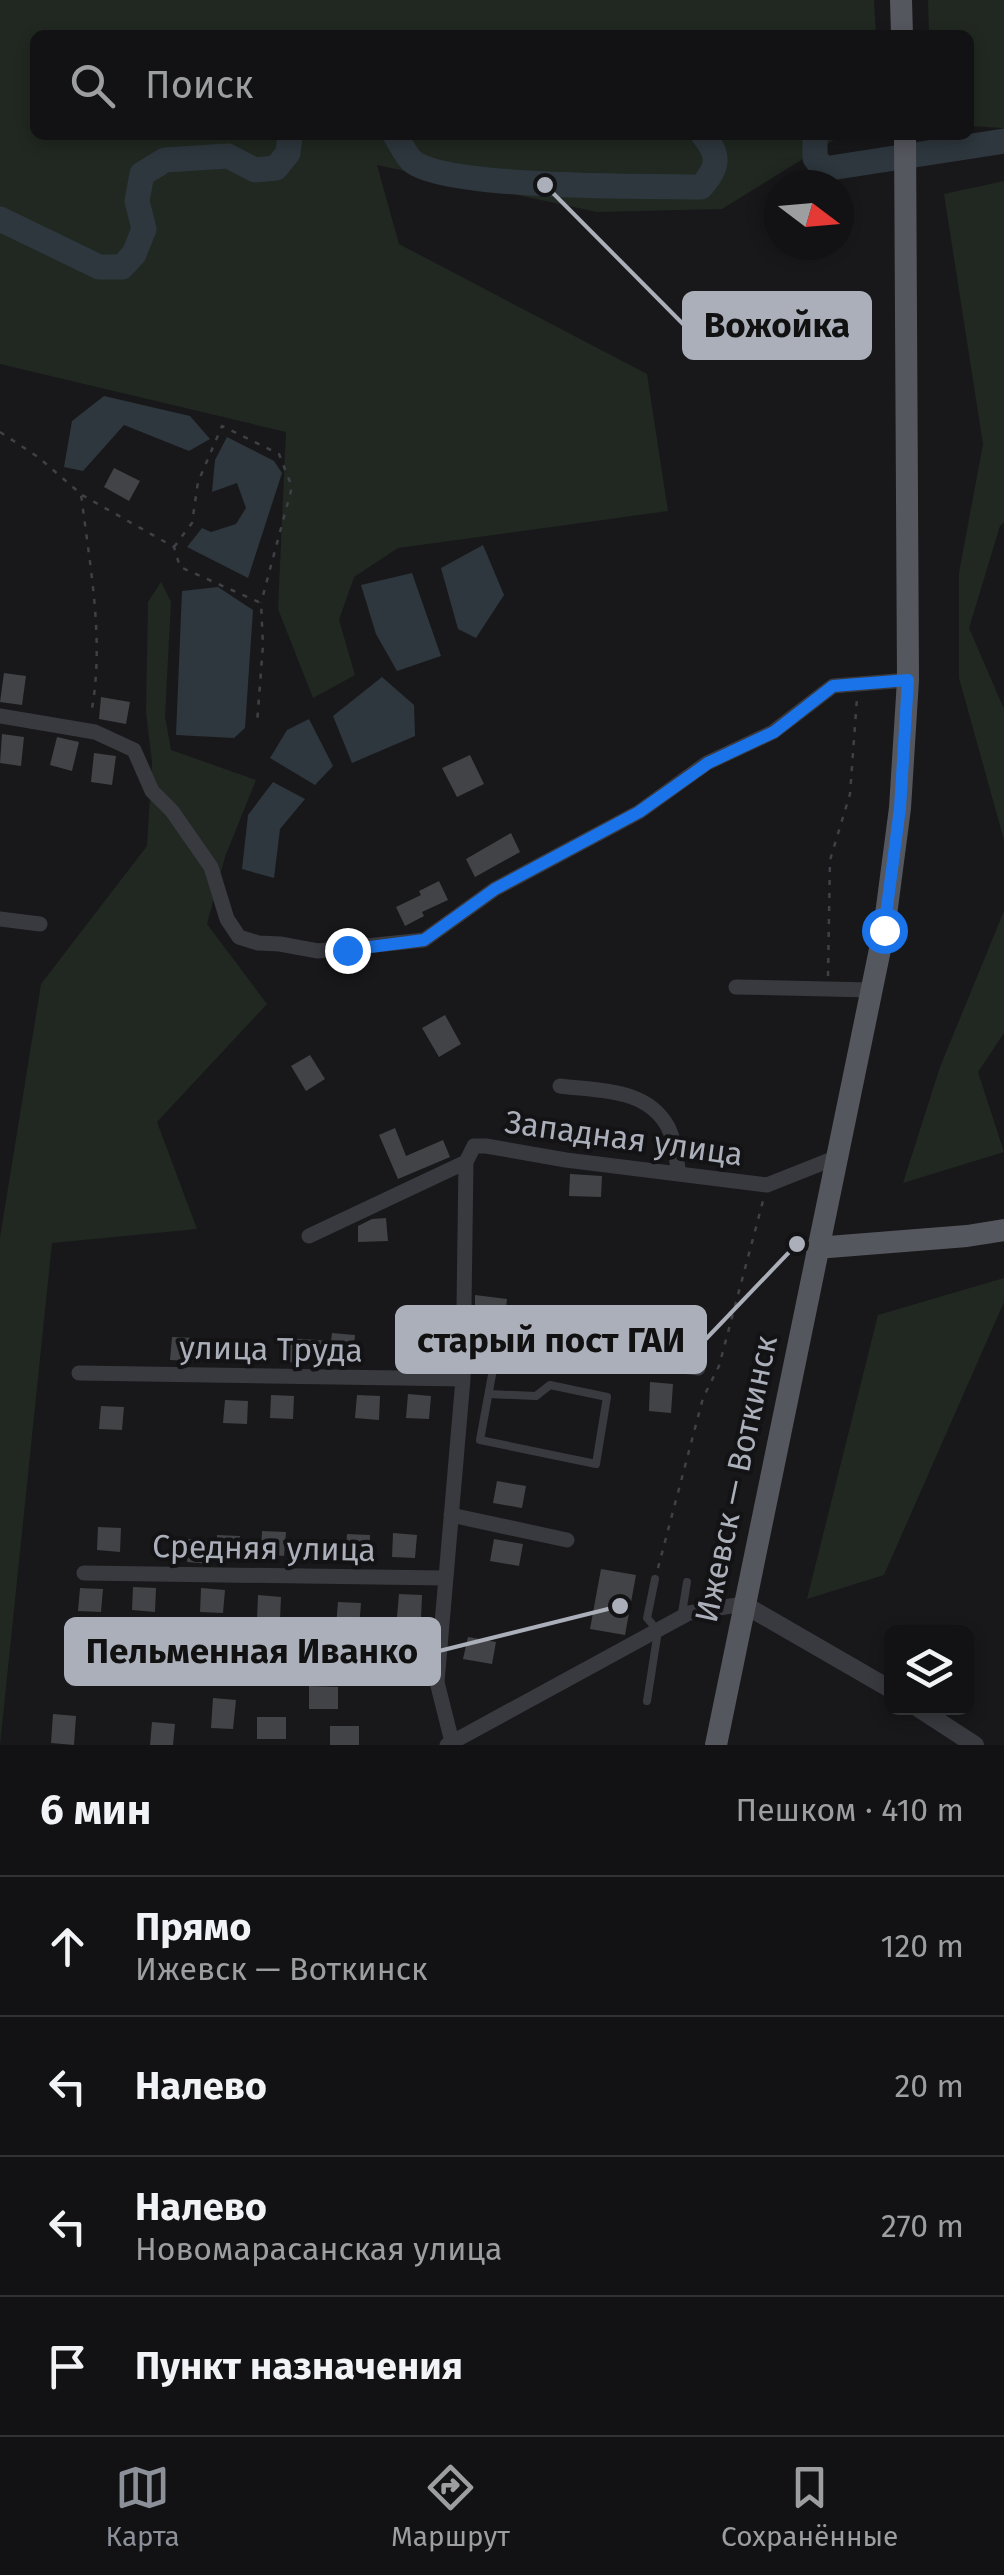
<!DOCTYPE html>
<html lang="ru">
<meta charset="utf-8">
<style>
body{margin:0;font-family:"Fira Sans",sans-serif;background:#1f2022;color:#f1f3f6}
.controls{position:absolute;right:30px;bottom:30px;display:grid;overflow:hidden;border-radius:15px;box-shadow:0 5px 15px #0003}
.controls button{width:90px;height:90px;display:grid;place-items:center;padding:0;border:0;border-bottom:2px solid #313234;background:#121214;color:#f1f3f6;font:50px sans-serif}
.compass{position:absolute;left:764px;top:170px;width:90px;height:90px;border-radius:50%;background:#121214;box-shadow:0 5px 15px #0003;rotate:106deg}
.stop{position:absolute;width:30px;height:30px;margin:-22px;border:8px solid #1a73e8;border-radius:50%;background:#fff}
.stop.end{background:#1a73e8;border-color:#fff;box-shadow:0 2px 10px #0008}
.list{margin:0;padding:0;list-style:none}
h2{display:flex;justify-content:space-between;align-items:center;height:130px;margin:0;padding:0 40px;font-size:42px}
h2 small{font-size:32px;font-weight:400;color:#9c9ea0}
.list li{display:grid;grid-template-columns:65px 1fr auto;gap:30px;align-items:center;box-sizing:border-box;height:140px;padding:0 40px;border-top:2px solid #313234}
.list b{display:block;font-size:38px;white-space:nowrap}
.list p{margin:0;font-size:32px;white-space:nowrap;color:#9c9ea0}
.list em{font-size:32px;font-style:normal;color:#9c9ea0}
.icon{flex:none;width:55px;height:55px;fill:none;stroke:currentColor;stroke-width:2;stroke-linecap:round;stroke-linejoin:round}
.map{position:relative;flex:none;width:1004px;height:1745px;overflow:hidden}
.search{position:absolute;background:#121214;box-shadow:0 5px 15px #0003;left:30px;right:30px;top:30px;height:110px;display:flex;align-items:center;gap:25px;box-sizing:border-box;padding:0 35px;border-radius:15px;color:#9c9ea0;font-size:38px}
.sheet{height:690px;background:#121214}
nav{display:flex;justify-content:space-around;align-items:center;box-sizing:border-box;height:140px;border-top:2px solid #313234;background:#121214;font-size:28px;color:#9c9ea0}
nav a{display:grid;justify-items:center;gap:5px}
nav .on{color:#8c9099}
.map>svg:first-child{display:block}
</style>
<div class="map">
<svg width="1004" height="1745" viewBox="0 0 1004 1745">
<rect width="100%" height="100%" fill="#18181a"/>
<!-- green -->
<path fill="#202821" d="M0,0H874L876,35H35V135H842L722,209L597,212L377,165L399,244L647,374L668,511L398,548L354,577L339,620L355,675L313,698L278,609L286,432L0,364Z
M928,0H1004V128L969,126V35H929Z
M1004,181V522L1000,526L969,628L1004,709V840L959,678V573L983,444L944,194Z
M161,582L171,602L165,716L171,750L256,780L225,857L207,924L267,1004L157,1122L197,1229L52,1243L0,1745V1238L41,984L147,846L152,763L146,712L148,602Z
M1004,911V1033L978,1072L1004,1152L903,1183L940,1067Z
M1004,1278V1302L884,1575L807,1599L878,1315Z"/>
<!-- water -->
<path fill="#2e373e" d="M104,396L190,416L210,439L189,451L124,425L83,471L64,467L72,421Z
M227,437L274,461L282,473L248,578L187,547L202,528L211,532L236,524L246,508L237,483L212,492L215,460Z
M483,545L504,595L476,638L458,629L441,568Z
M412,573L441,656L397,671L376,634L361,585Z
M218,587L253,610L245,728L234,738L176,735L182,591Z
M382,677L414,705L415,736L352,763L333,716Z
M309,719L333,766L315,785L270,758L287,730Z
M273,782L305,799L280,829L274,878L242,869L248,815Z"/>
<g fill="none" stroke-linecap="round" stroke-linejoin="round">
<!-- river -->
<path stroke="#2e373e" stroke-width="25" d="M395,135C400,142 405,155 412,161C444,189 650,186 701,187C719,167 720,155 703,135
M815,135V158L824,169L1004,141
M0,219L99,267H122L134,254L144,229L137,201L142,174L165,160L228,156L255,170L276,168L288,153L290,135"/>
</g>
<!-- building -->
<path fill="#424347" d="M114,468L140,481L129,501L104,487Z
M4,673L26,676L22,705L0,702Z
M101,697L130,702L126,724L99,719Z
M2,734L24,737L21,766L0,763Z
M57,737L79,742L72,771L50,765Z
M94,753L116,756L112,785L91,782Z
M470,755L484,784L457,797L442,768Z
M511,833L520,852L475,877L466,859Z
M439,881L448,900L422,912L424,916L405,926L396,907L421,895L419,891Z
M445,1015L461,1044L439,1057L422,1028Z
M310,1055L325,1079L306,1091L291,1066Z
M395,1128L406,1156L443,1140L450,1157L398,1179L379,1135Z
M570,1174L602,1176L601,1197L569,1196Z
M386,1218L388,1241L358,1242V1226L372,1219Z
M475,1295L507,1299L505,1317L475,1314Z
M332,1333L355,1335L353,1358L309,1355V1363L286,1362L287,1338L331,1341Z
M172,1337L195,1338L193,1361L170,1360Z
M650,1382L673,1384L671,1413L649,1411Z
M408,1394L431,1396L429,1419L406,1418Z
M271,1395L294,1396L293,1419L270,1418Z
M357,1395L380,1396L379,1420L355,1418Z
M225,1400L248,1401L247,1424L223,1423Z
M101,1406L124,1407L122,1430L99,1429Z
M497,1481L526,1486L522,1508L493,1503Z
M98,1527L121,1528L120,1552L97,1550Z
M262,1531L286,1532L284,1556L261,1554Z
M393,1533L417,1535L415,1558L392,1557Z
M347,1534L370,1535L369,1558L345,1557Z
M217,1535L240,1536L239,1560L210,1558V1564L187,1562L188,1539L217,1541Z
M494,1539L523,1544L519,1566L490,1561Z
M601,1569L636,1575L625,1635L590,1629Z
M133,1587L156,1588L155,1612L132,1610Z
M80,1588L103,1589L101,1612L78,1611Z
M201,1588L225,1590L223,1613L200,1612Z
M399,1594L422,1595L421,1619L397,1617Z
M258,1595L281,1597L280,1620L257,1619Z
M338,1602L361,1603L359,1627L336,1626Z
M468,1637L496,1642L492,1664L463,1659Z
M309,1686L338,1687V1709H309Z
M213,1698L236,1700L233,1729L211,1728Z
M53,1714L76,1716L74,1745L51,1743Z
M257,1717H286V1739H257Z
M152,1722L175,1724L173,1745H150Z
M330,1726H359V1745H330Z"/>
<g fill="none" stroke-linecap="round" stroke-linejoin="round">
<!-- path -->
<path stroke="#3f4146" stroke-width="2.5" stroke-dasharray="5 8" stroke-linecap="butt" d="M0,432L38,457L81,494C90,567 105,642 91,714
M82,495L174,547L180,567L261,603L263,645L257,724
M174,547L192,523L198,482L222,426L279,454L292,487L261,603
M828,976L830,860L850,794L857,698
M658,1568L703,1398L719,1366L763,1201"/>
<!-- service -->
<path stroke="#393a3f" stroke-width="8" d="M489,1394L536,1396L550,1385L607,1397L596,1464L480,1440L498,1342
M682,1613L687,1582
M647,1701L658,1631L647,1618L655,1579"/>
<!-- minor -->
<path stroke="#393a3f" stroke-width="15" d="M0,716L95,732L134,750L152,791L172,811L211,867L227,919L239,937L258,943L280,944L318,951L424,940L495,889L639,812L707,763L773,732L833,686L908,680
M0,919L40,924
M736,987L871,990
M560,1086C599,1091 647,1088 668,1127C675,1140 676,1159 679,1174
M309,1236L466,1162
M462,1337L698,1368
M79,1373L463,1379
M451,1515L567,1540
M84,1573L443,1578
M452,1742L437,1682L463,1379L466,1162L474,1146H486L566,1160L767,1185L835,1158
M447,1745L689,1613L743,1604"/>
<!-- tertiary -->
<path stroke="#393a3f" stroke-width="18" d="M743,1604L892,1690
M918,1708L975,1745"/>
<!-- primary -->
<path stroke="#55575e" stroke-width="22" d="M901,0L902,35
M816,1248L967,1236L1004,1230
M716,1745L884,930L900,808L908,680L905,135"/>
</g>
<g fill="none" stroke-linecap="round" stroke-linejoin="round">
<!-- route -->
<path stroke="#1a73e8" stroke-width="12" d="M347,950L424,940L495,889L639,812L708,763L774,732L833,686L908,680L900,808L884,930"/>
</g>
<g text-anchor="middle" stroke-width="8" stroke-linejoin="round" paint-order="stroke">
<!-- street labels -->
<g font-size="32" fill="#abafba" stroke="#131315">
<text transform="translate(624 1138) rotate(8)" y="11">Западная улица</text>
<text transform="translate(271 1349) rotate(1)" y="11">улица Труда</text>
<text transform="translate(736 1479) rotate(-78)" y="11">Ижевск — Воткинск</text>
<text transform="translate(264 1548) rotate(1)" y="11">Средняя улица</text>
</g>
</g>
<!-- callouts -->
<path fill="none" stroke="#abafba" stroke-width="4" d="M545 185L684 325M797 1244L705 1340M620 1606L439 1651"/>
<g fill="#abafba" stroke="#131315" stroke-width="4">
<circle cx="545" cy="185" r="10"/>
<circle cx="797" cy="1244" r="10"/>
<circle cx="620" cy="1606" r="10"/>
</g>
<g fill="#abafba" stroke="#abafba" stroke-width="4">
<rect x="684" y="293" width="186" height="65" rx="10"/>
<rect x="397" y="1307" width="308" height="65" rx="10"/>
<rect x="66" y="1619" width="373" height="65" rx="10"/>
</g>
<g font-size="35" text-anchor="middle" font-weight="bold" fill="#111">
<text x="777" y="337">Вожойка</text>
<text x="551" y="1352">старый пост ГАИ</text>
<text x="252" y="1663">Пельменная Иванко</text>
</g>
</svg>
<div class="controls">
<button><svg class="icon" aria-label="layers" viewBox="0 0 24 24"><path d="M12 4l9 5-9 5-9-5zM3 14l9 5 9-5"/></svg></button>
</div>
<svg class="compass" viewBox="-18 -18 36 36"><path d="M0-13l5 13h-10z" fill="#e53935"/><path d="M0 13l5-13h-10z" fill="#9c9ea0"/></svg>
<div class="stop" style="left:884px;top:930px"></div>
<div class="stop end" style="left:347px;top:950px"></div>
<div class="search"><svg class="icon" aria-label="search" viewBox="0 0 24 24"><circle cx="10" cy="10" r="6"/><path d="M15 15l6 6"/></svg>Поиск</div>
</div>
<section class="sheet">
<h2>6 мин<small>Пешком · 410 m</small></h2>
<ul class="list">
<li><svg class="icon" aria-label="ahead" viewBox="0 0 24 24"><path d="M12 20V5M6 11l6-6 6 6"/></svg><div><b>Прямо</b><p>Ижевск — Воткинск</p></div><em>120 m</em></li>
<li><svg class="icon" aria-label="left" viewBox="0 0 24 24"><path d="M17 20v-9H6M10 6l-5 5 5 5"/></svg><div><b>Налево</b></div><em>20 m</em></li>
<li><svg class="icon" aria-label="left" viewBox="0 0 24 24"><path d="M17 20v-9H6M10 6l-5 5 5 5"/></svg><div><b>Налево</b><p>Новомарасанская улица</p></div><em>270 m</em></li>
<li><svg class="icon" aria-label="arrive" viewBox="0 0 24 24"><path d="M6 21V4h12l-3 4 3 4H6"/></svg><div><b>Пункт назначения</b></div></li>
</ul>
</section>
<nav>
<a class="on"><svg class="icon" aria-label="map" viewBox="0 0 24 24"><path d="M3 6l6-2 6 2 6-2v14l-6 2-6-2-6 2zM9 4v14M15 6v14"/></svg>Карта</a>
<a><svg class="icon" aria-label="directions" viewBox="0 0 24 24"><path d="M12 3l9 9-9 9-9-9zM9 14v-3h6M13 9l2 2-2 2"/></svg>Маршрут</a>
<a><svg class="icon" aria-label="saved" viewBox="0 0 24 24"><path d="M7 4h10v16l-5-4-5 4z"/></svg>Сохранённые</a>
</nav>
